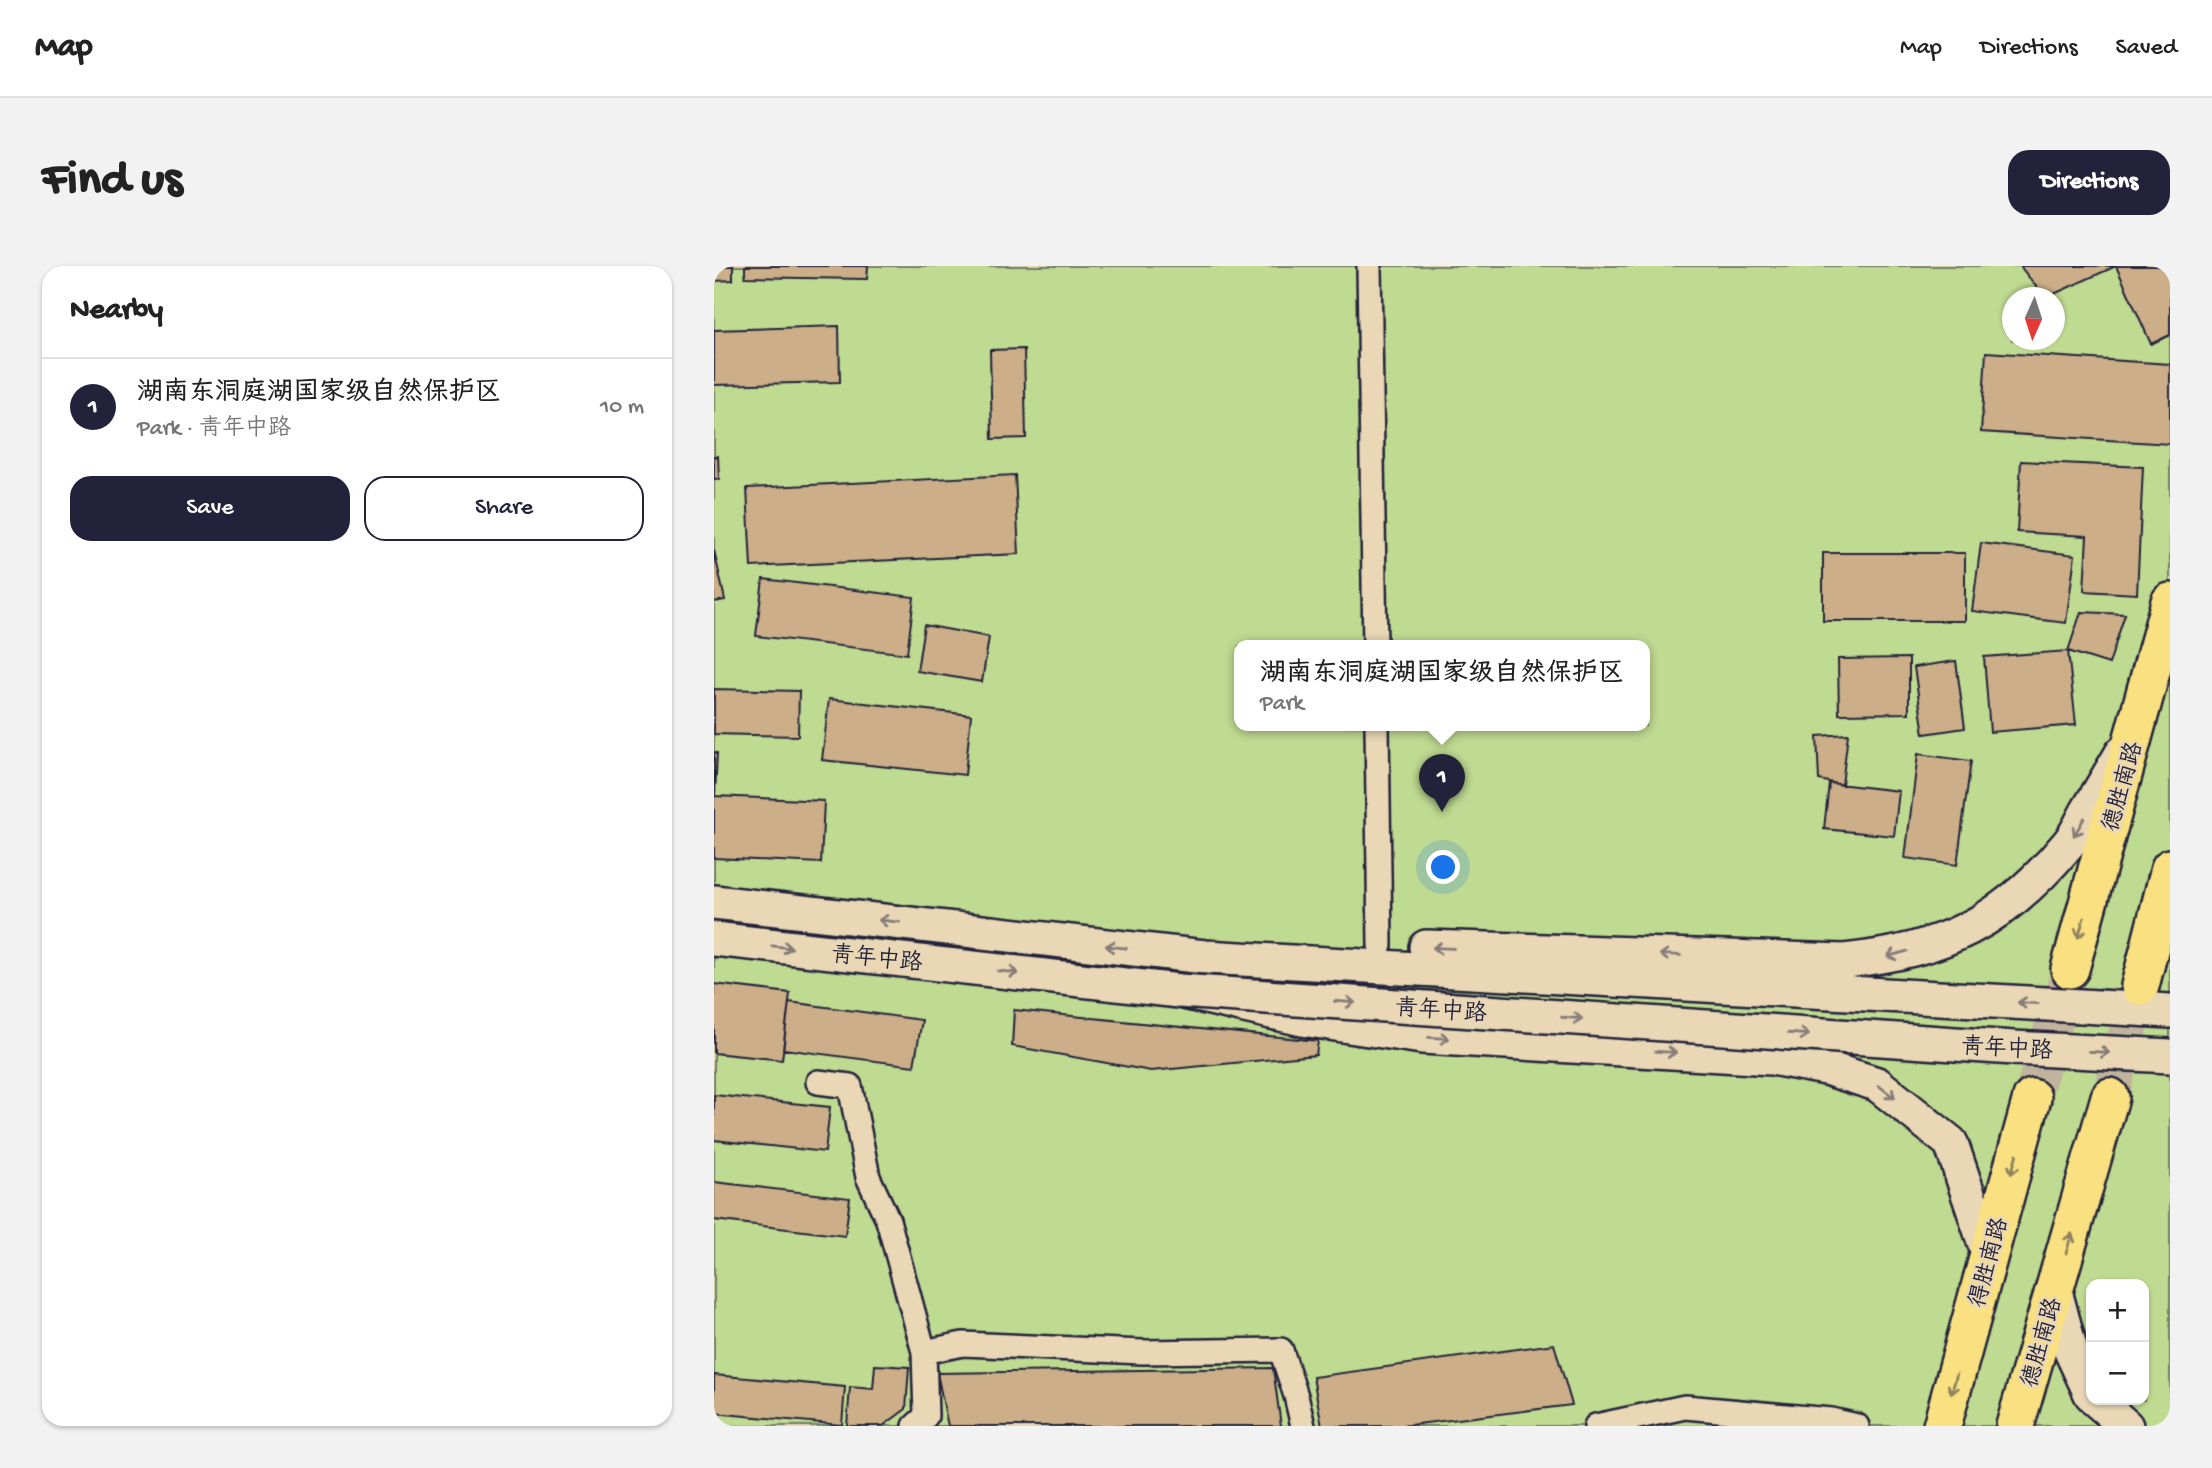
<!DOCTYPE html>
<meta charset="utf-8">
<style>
body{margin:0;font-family:"Gochi Hand","LXGW WenKai TC",sans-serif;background:#f2f2f2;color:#222}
.controls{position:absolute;right:21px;bottom:21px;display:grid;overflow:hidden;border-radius:14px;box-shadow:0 2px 5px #0004}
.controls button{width:63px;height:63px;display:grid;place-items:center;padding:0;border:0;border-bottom:2px solid #e0e0e0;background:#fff;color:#222;font:35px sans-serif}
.compass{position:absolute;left:1288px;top:21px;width:63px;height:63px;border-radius:50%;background:#fff;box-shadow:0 2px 5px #0004;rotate:183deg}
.you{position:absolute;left:730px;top:602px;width:24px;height:24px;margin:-18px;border:5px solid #fff;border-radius:50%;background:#1a73e8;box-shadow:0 0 0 10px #1a73e833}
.badge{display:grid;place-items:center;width:46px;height:46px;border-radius:50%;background:#22223b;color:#fff;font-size:23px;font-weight:700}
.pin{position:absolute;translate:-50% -58px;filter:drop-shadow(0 2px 4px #0008)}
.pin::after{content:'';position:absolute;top:37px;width:24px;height:21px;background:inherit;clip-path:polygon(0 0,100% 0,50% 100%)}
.popup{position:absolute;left:520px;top:374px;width:416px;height:91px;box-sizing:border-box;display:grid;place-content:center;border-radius:14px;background:#fff;filter:drop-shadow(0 2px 5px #0005);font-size:23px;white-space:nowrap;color:#767676}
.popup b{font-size:26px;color:#222}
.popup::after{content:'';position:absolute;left:50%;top:100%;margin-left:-14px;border:14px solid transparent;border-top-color:#fff}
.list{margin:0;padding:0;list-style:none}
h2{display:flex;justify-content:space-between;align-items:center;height:91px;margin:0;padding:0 28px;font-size:30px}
h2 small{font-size:23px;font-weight:400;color:#767676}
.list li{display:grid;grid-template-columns:46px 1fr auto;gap:21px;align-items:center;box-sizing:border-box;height:98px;padding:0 28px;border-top:2px solid #e0e0e0}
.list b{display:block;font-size:26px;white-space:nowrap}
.list p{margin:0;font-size:23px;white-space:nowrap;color:#767676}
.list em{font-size:23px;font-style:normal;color:#767676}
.actions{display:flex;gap:14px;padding:21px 28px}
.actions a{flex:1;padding:16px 0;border:2px solid #22223b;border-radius:21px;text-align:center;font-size:24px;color:#22223b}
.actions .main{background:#22223b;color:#fff}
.map{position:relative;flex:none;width:1456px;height:1160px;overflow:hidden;border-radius:21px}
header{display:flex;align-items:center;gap:42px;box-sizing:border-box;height:98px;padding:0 35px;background:#fff;border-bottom:2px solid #e0e0e0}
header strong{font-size:33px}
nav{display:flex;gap:38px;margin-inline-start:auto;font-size:24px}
.intro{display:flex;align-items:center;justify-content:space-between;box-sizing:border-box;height:168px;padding:0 42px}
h1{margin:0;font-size:49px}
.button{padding:18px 32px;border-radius:21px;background:#22223b;color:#fff;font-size:24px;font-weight:700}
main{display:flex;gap:42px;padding:0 42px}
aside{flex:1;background:#fff;border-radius:21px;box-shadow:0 2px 5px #0004}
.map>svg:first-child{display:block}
</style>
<header>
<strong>Map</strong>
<nav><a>Map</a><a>Directions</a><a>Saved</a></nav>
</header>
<div class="intro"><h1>Find us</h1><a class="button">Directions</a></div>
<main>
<aside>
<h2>Nearby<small></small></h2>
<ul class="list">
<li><span class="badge">1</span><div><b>湖南东洞庭湖国家级自然保护区</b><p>Park · 青年中路</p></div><em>10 m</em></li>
</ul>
<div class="actions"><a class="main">Save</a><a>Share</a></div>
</aside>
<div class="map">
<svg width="1456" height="1160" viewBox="0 0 1456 1160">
<rect width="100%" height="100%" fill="#e9d7b5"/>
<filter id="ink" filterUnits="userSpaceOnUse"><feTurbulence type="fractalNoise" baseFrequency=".0143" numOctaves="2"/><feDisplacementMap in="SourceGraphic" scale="14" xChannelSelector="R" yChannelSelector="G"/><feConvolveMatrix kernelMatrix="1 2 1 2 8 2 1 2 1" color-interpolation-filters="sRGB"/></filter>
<g filter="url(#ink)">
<!-- green -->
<path fill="#bfda91" stroke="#707e66" stroke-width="2" fill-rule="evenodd" d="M0,0H1456V1160H0ZM1298,32H1340V74H1298ZM525,380H931V460H525ZM1377,1018H1430V1134H1377Z"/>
<!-- building -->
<path fill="#ccaf89" stroke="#22223b" stroke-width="2" d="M0,0H19V14L0,15Z
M31,0H154L153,13L31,11Z
M1306,0H1456V69L1437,78L1402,0L1331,32Z
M125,60L126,116L0,119V64Z
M310,83L312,172L278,173L276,84Z
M1272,86L1456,98V178L1267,166Z
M0,190H4L5,213H0Z
M1307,195L1429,201L1423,328L1370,325L1373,270L1303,266Z
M301,209L305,288L37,301L33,222Z
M1267,277L1361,289L1352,357L1258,345Z
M0,284L11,334L0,336Z
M1109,287H1251V355H1109Z
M49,313L200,331L193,388L42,370Z
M1367,346L1411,348L1395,398L1354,385Z
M210,359L275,371L268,416L203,405Z
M1354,385L1362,459L1276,466L1270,391Z
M1195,392V447L1125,448L1124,393Z
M1242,395L1251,462L1210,468L1200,401Z
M0,423L85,425L84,470L0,468Z
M115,433L257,449L251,509L108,494Z
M1134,468L1128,519L1105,514L1103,470Z
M0,486L3,487L1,530L110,535L107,597L0,592Z
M1204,488L1257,495L1243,599L1191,592Z
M1115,517L1185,525L1180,570L1110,563Z
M0,718L76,727L68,794L0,787Z
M75,736L208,754L200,800L69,783Z
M300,744L604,775L602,789L437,805L298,780Z
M0,829L116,841L111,886L0,874Z
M0,916L136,932L131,970L0,954Z
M840,1078L858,1139L687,1160H608L599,1111Z
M161,1099L195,1101L192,1143L169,1160H133L136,1121L159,1123Z
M559,1102L567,1160H234L223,1107Z
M0,1109L131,1121L128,1159L0,1147Z"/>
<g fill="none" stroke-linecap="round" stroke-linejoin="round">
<!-- primary-tunnel -->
<path stroke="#c1b39d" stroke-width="37" stroke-dasharray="37 18" stroke-linecap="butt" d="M1396,831L1426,720
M1318,832L1355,707"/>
<!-- street casing -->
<g stroke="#22223b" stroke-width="28">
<path id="street" d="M655,0L661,380
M663,460L666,679
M104,816L136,820L154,911L174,954L210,1086L249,1078L428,1086L567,1084L582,1130L589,1160
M201,1160L212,1150L210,1086
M882,1160L971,1141L1117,1154L1143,1160"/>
</g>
<!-- secondary casing -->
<g stroke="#22223b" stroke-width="38">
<path id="secondary" d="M0,636L491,691L1456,745
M0,673L465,725L588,753L708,771L1058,792L1112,802L1163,818L1237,877L1275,990
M712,681L1130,695C1229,685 1290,656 1354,578C1362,569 1367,557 1373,546C1385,526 1397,506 1408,487
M1341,1025L1357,1085L1377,1128
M1382,1134L1412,1160"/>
</g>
<!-- primary casing -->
<g stroke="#22223b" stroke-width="42">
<path id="primary" d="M1356,703L1456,336
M1426,720L1456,602
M1228,1160L1318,832
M1301,1160L1396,831"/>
</g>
<!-- street -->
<use href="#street" stroke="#e9d7b5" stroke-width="23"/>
<!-- secondary -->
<use href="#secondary" stroke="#e9d7b5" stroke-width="33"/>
<!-- primary -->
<use href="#primary" stroke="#f9e181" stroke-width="37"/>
<!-- secondary-bridge casing -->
<g stroke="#22223b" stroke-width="38" stroke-linecap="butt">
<path id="secondary-bridge" d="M465,725L1300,782L1456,790"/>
</g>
<!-- secondary-bridge -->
<use href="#secondary-bridge" stroke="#e9d7b5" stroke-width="33"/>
</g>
<!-- one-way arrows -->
<defs><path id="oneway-shaft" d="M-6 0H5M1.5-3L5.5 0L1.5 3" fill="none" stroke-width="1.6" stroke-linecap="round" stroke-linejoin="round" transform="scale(1.75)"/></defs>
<g stroke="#867c78">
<use href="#oneway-shaft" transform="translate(1365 561) rotate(120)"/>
<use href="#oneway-shaft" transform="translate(175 655) rotate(-174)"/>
<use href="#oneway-shaft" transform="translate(68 681) rotate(6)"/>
<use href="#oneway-shaft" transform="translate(402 681) rotate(-174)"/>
<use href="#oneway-shaft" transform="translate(729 682) rotate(-178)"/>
<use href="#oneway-shaft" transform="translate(1183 688) rotate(164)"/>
<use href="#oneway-shaft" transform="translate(956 689) rotate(-178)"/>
<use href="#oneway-shaft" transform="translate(294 706) rotate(6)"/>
<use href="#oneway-shaft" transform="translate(631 736) rotate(4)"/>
<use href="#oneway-shaft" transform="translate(1314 737) rotate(-177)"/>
<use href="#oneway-shaft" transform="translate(858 752) rotate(4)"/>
<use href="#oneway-shaft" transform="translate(1085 768) rotate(4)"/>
<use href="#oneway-shaft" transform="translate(725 772) rotate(3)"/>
<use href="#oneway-shaft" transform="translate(952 786) rotate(3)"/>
<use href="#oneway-shaft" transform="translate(1385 786) rotate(3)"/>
<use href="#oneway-shaft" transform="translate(1173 826) rotate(38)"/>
</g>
<g stroke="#8e825e">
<use href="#oneway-shaft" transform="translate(1367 662) rotate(106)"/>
<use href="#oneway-shaft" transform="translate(1300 898) rotate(105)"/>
<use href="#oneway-shaft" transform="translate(1355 977) rotate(-74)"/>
<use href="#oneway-shaft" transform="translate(1240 1118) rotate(105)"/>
</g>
</g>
<g text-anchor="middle" stroke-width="5" stroke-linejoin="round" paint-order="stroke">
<!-- street labels -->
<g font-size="23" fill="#22223b" stroke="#e9d7b5">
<text transform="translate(1407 520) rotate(-74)" y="8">德胜南路</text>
<text transform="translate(163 691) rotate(6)" y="8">青年中路</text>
<text transform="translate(727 743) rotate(4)" y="8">青年中路</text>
<text transform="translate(1293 781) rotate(3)" y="8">青年中路</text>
<text transform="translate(1273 996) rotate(-75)" y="8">得胜南路</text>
<text transform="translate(1326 1076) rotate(-74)" y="8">德胜南路</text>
</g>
</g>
</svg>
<div class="controls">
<button>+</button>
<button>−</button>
</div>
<svg class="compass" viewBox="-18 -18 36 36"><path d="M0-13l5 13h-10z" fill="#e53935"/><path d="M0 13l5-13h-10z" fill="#767676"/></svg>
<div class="you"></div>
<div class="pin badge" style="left:728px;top:546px">1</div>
<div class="popup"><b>湖南东洞庭湖国家级自然保护区</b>Park</div>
</div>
</main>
